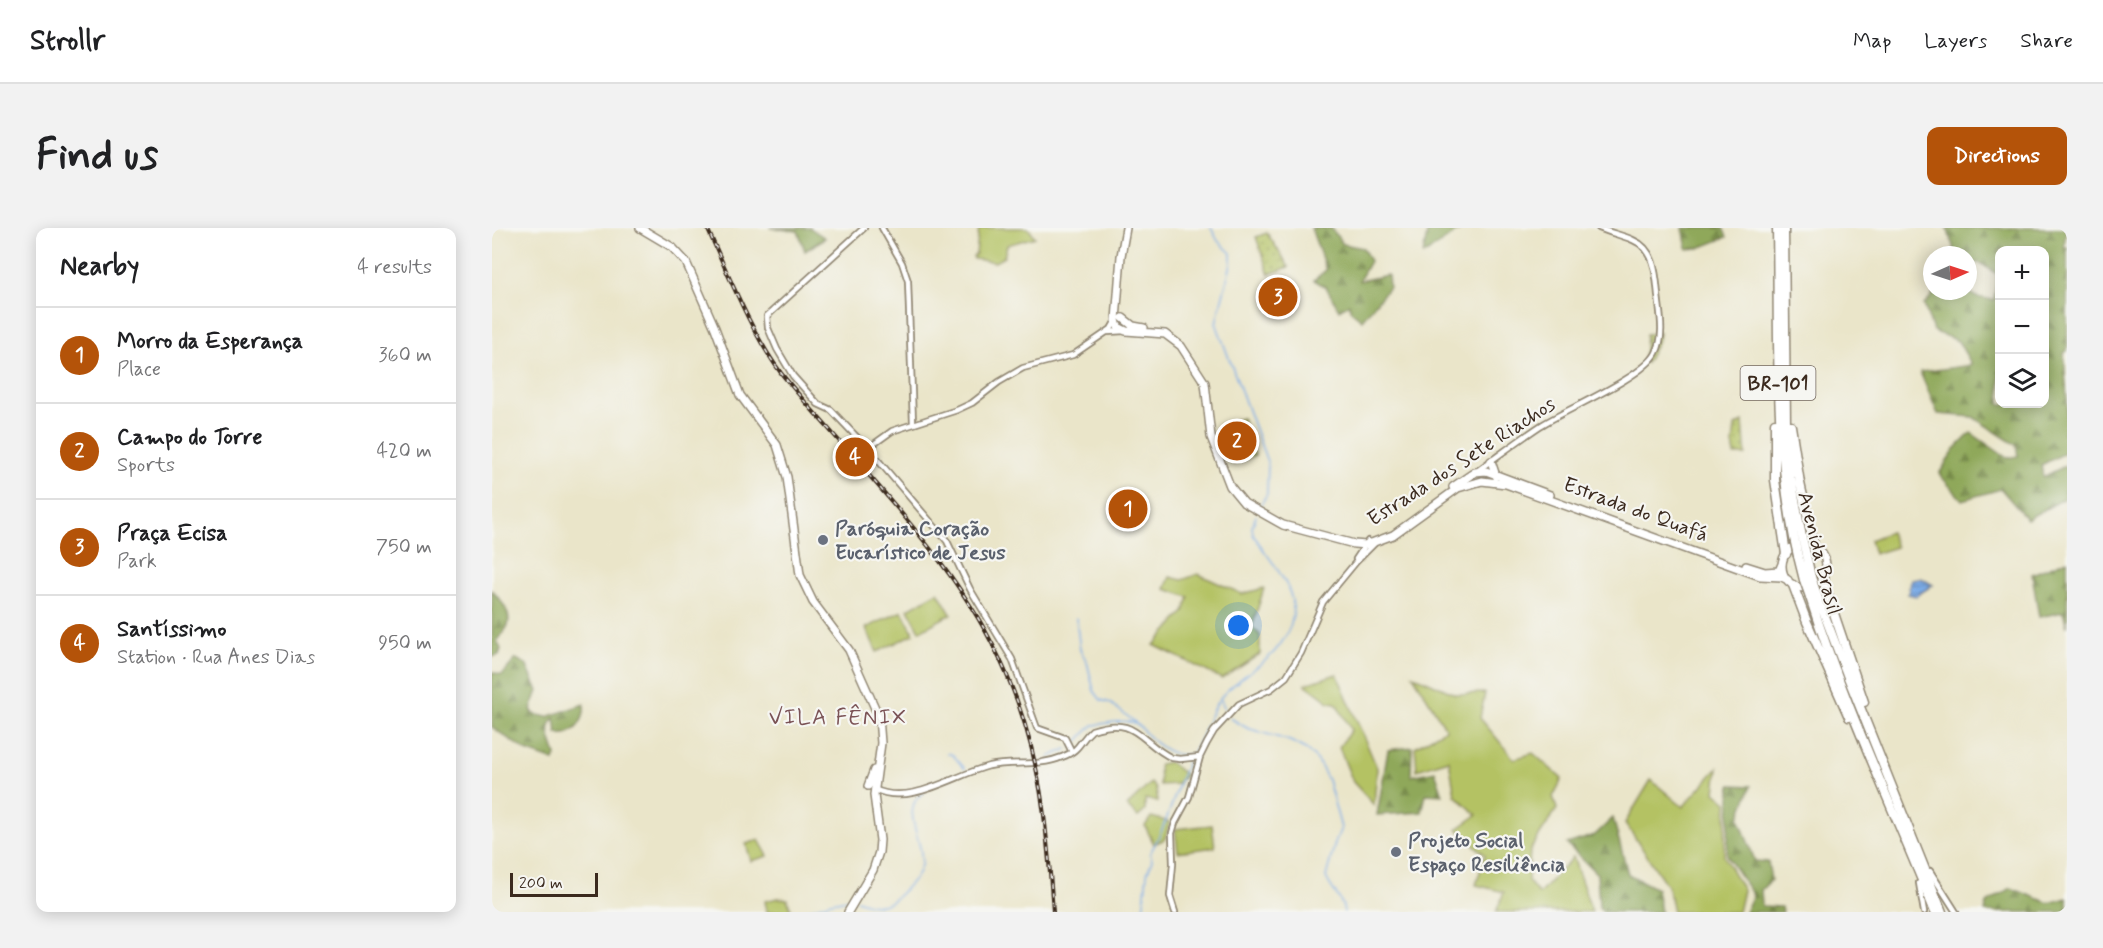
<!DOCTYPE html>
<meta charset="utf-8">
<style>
body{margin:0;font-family:Mynerve,sans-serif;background:#f2f2f2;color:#202124}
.controls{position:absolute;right:18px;top:18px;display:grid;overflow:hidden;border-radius:12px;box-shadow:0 3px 15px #0003}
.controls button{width:54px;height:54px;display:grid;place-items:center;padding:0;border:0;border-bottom:2px solid #e0e0e0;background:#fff;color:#202124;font:30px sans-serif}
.compass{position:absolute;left:1431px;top:18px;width:54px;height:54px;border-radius:50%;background:#fff;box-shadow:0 3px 15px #0003;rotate:87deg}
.scale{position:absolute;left:18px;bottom:15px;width:88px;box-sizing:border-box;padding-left:6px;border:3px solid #3b2a1e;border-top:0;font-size:16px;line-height:21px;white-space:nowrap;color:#3b2a1e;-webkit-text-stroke:4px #f6f6f2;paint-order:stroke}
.you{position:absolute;left:747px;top:398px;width:21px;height:21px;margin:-15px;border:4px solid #fff;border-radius:50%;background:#1a73e8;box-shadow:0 0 0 9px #1a73e833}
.badge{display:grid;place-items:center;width:39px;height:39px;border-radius:50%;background:#b45309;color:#fff;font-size:20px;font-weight:700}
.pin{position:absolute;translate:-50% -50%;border:3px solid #fff;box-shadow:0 2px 6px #0006}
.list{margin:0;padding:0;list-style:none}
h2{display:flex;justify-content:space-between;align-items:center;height:78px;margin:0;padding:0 24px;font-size:26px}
h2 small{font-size:20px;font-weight:400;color:#757577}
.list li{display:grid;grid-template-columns:39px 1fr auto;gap:18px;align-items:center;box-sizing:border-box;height:96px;padding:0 24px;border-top:2px solid #e0e0e0}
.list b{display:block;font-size:22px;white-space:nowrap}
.list p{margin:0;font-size:20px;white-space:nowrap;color:#757577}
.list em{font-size:20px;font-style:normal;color:#757577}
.icon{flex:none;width:33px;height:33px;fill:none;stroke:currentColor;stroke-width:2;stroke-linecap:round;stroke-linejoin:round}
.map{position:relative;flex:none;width:1575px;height:684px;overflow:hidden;border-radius:12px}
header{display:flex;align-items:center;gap:36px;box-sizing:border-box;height:84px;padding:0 30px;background:#fff;border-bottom:2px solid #e0e0e0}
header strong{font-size:28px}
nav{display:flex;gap:33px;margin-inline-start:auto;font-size:21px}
.intro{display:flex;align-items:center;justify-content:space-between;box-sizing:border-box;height:144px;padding:0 36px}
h1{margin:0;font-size:42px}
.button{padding:15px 27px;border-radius:12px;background:#b45309;color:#fff;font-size:21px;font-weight:700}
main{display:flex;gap:36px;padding:0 36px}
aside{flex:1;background:#fff;border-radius:12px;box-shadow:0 3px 15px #0003}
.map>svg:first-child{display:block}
</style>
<header>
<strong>Strollr</strong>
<nav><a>Map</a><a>Layers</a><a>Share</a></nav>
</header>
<div class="intro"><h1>Find us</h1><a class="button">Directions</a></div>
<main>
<aside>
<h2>Nearby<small>4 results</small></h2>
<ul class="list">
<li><span class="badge">1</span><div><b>Morro da Esperança</b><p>Place</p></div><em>360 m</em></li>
<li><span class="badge">2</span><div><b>Campo do Torre</b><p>Sports</p></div><em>420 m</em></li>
<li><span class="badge">3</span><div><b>Praça Ecisa</b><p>Park</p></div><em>750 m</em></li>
<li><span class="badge">4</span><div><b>Santíssimo</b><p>Station · Rua Anes Dias</p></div><em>950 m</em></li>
</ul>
</aside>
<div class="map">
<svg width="1575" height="684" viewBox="0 0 1575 684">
<defs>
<pattern id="forest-firs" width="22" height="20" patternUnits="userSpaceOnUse" patternTransform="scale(1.5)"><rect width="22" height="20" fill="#8fa85a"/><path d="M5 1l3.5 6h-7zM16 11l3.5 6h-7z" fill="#76894a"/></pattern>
<pattern id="park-dots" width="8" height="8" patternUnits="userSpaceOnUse" patternTransform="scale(1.5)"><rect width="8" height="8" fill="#b4c264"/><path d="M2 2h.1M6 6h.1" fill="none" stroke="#949e52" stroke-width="1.8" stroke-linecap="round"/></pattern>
<pattern id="water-rules" width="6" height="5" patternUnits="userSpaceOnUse" patternTransform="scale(1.5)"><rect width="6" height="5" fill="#7cace7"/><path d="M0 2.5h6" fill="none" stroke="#678cbb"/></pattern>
</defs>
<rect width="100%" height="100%" fill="#f6f6f2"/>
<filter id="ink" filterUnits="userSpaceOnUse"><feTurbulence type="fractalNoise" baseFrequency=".0167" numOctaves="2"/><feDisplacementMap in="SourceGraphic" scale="12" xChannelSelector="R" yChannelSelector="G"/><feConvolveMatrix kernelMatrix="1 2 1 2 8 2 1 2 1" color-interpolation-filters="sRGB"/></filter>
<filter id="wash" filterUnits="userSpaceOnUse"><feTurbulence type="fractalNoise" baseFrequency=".008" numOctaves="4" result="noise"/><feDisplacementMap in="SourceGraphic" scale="24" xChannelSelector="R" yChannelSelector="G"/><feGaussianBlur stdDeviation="1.35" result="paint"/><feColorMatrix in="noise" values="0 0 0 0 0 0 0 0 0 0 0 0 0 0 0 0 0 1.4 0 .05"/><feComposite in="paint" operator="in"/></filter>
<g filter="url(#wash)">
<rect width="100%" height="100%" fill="#eae5c9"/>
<!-- grass -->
<path fill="#b4c264" stroke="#787641" stroke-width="1.5" d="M487,0H536L543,9L515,17L512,29L503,34L482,31L481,28L484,26Z
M750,190L763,227L741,236L727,198Z
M1398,304L1404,319L1382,326L1378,312Z
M706,346L750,366L772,360L760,399L768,407V426L730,451L662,417L692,384L697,369L673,361L678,349L690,352Z
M446,364L459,386L428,403L416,381Z
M410,383L422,406L385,424L374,400Z
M845,446L885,540L882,577L861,554L847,519L859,502L844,475L837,474L813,456Z
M921,447L963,466L993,465L988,490L1022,531L1041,525L1070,551L1061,569L1065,581L1038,622L1036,653L1047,666L1081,629L1100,684H1004L1012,664L984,657L993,627L965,601L985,587L963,567L957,532L925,542L923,519L954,501Z
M677,534L694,547L685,556L668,557L667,536Z
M1226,540L1223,564L1235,574L1232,628L1251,662L1246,684H1181L1176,659L1133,595L1159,552L1191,579Z
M659,555L664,560L666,574L653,571V583L646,589L635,578Z
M659,589L678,594L673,611L662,616L653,598Z
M720,597L723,619L686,624L683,601Z
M267,612L276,628L259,633L254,616Z
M286,670L295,671L299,681L296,684H275L273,673Z"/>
<!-- forest -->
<path fill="url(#forest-firs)" stroke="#65693c" stroke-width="1.5" fill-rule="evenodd" d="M278,0H318L333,10L313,23L306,3Z
M819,0H839L851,16L871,20L878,33L867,53L896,47L897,59L870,92L859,83L857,76L847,82L834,59L822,52L834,42Z
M936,0H971L931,27Z
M1191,0H1231L1235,9L1207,20L1195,21Z
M1455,0H1574L1572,20H1575V123L1572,125L1575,174V224L1549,237L1551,249L1575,237V269L1535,291L1509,261L1470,272L1447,246L1462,222L1479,205L1515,230L1526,228L1524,217L1481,189L1446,186L1428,144L1480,137L1466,113L1441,103L1432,77L1444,63H1476L1484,69L1502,72L1505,46L1488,35H1476V27H1464ZM1508,22H1552V176H1508Z
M1575,332V399L1571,384L1547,389L1540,346Z
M0,362C8,371 23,388 14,401C11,405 8,408 5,413L9,421L7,427L0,429Z
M24,431L34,436L46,463L39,481L42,486L55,489L92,476C94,491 83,509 65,506L63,490C52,500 60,514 64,527L62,533L34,523L0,499V444L10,447Z
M920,519L919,548L943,543L951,567L934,566L930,584L885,587L896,522Z
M1239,557L1259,558L1247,590L1263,633L1276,634L1279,652L1269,662L1270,678L1289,679L1290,684H1253L1261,667L1235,628Z
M1121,590L1136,646L1165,661L1169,684H1111L1107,679L1105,646L1075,616L1103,607Z
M1519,660L1557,675L1575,670V684H1493L1495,675Z"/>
<!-- park -->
<path fill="url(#park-dots)" stroke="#787641" stroke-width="1.5" d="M775,5L797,39L777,46L764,9Z
M1167,105L1165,115L1154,135L1152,132L1154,106Z
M1251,194L1254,227H1243L1241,216L1243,198Z"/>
<!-- water -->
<path fill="url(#water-rules)" stroke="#5c6b82" stroke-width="1.5" d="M1429,350L1441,357L1424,368L1416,366L1419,352Z"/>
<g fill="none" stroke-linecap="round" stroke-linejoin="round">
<!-- stream -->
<path stroke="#7cace7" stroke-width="1.5" d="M719,0L726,13L739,25V36L724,95L776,236L775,266L768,278
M584,390L588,422L595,434L602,463L609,472L618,475L643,494
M729,472L735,486
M738,490L755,500L798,513L815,522L826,533L836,552L849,600L843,615L834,649C839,662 851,671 852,684
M580,519L601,497C614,496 632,490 644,496C649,498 651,503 654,506C666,518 683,531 700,526C713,508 715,486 729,469C742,454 761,443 776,430C785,422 792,413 797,401C813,365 778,335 761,306L760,299L764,288
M455,525L461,527L473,541
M557,529L575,521
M365,672C390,682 397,678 414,660C420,653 427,647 429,637C434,614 405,581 432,564
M310,684L339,674L361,670
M651,684L655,646L660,632L658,625C672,602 680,576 689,550C691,544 694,541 695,533"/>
</g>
</g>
<g filter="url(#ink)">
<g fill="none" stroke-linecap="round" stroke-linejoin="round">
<!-- tertiary casing -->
<g stroke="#928874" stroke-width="8">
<path id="tertiary" d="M372,0L275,88L276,100L285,121L301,148L326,176L339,182L379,224L455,313L478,361L520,431L545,500L573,510L580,524
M390,0L410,35L416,53L421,195
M615,104L633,103
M375,221L400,203L465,182L480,175L507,154L531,140L581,127L619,101L623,94
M985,243C1006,228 1027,212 1048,198C1074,181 1151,150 1164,125C1173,108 1168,86 1166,67C1164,46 1163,21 1141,12C1130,7 1118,5 1107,0
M864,331L876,313
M382,561C418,579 462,547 497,538C522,533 546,539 570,529C589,522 587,513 600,502C645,487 647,514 680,530L688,531L708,529
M1438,643L1464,684
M1427,655L1432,684
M683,684L678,668L681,636L680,605L683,595L697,569L708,529L715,515L722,503L747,476L779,461L794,449L809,425L831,374L864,334L882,316"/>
</g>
<!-- primary casing -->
<g stroke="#928874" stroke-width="10">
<path id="primary" d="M148,0L180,19L194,34L223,100L248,167L285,217L295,249L308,347L321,374L357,422L387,489L389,515L382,567L388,612L387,624L381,642L356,684
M634,0L629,28L624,92L626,99L634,103L673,106L689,118L713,155L719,209L738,258L752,275L791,297L862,316L874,317L901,307L966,260L990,253L1014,256L1268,348L1290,349L1296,352
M631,90L641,98L652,100
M999,233L1004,248
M961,259L983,244L994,243L1058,267
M1290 338a22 22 0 1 1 44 0a22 22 0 1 1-44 0Z
M1254,338L1273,344L1287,343L1290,336
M376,558L382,542"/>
</g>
<!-- motorway casing -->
<g stroke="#928874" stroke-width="11">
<path id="motorway" d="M1285,0C1287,104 1282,208 1302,310
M1292,0L1294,197L1299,250L1310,309
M1283,195V252L1294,326
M1299,198L1308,255L1322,318
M1314,326L1319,349
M1306,328L1312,352
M1332,346L1333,359L1372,474
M1301,357L1315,394L1357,489
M1325,367L1356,449L1450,684
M1318,369C1352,477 1401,579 1443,684"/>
</g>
<!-- tertiary -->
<use href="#tertiary" stroke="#fff" stroke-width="4.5"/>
<!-- primary -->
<use href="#primary" stroke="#fff" stroke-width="7"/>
<!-- motorway -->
<use href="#motorway" stroke="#fff" stroke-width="8"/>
<!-- rail casing -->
<g stroke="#3b2a1e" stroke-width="4">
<path id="rail" d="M215,0C236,45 259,105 289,145C304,164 320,182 336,200C402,277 474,351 514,445C549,525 555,599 561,684"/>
</g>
<!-- rail -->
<use href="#rail" stroke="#f6f6f2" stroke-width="1.5" stroke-dasharray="4.5" stroke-linecap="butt"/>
<!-- motorway-bridge casing -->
<g stroke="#928874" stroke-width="11" stroke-linecap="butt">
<path id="motorway-bridge" d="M1310,309L1314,326
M1302,310L1306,328
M1319,349L1325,367
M1312,352L1318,369"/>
</g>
<!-- motorway-bridge -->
<use href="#motorway-bridge" stroke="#fff" stroke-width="8"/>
</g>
</g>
<!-- markers -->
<g fill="#6b7280" stroke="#f6f6f2" stroke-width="2">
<circle cx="331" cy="312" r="6"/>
<circle cx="904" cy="624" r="6"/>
</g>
<g text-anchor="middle" stroke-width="4.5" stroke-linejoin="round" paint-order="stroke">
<!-- shield labels -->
<rect fill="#f6f6f2" stroke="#73675e" stroke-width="1.5" x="1248.5" y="138" width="75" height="34" rx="4.5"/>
<g font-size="20" font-weight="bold" fill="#3b2a1e">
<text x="1286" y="162">BR-101</text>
</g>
<!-- street labels -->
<g font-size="21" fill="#3b2a1e" stroke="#f6f6f2">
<text transform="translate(969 233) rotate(-33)" y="7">Estrada dos Sete Riachos</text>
<text transform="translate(1144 281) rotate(20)" y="7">Estrada do Quafá</text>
<text transform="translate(1328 325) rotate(76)" y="7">Avenida Brasil</text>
</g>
<!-- worship labels -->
<g font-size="21" font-weight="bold" fill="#5b616d" stroke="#f6f6f2" text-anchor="start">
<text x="343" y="307">Paróquia Coração<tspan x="343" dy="24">Eucarístico de Jesus</tspan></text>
<text x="916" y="619">Projeto Social<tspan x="916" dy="24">Espaço Resiliência</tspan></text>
</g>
<!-- neighbourhood labels -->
<g font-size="22" letter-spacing="1.5" fill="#7b5356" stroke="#f6f6f2">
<text x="346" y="496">VILA FÊNIX</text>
</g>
</g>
</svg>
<div class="controls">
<button>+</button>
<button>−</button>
<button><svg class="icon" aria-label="layers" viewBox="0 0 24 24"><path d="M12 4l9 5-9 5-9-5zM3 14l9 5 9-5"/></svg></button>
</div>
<svg class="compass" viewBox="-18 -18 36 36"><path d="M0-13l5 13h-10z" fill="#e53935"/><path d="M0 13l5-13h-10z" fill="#757577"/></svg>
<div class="scale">200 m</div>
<div class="you"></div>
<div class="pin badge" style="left:636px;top:281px">1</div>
<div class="pin badge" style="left:745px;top:213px">2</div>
<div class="pin badge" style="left:786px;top:69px">3</div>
<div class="pin badge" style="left:363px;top:229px">4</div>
</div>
</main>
